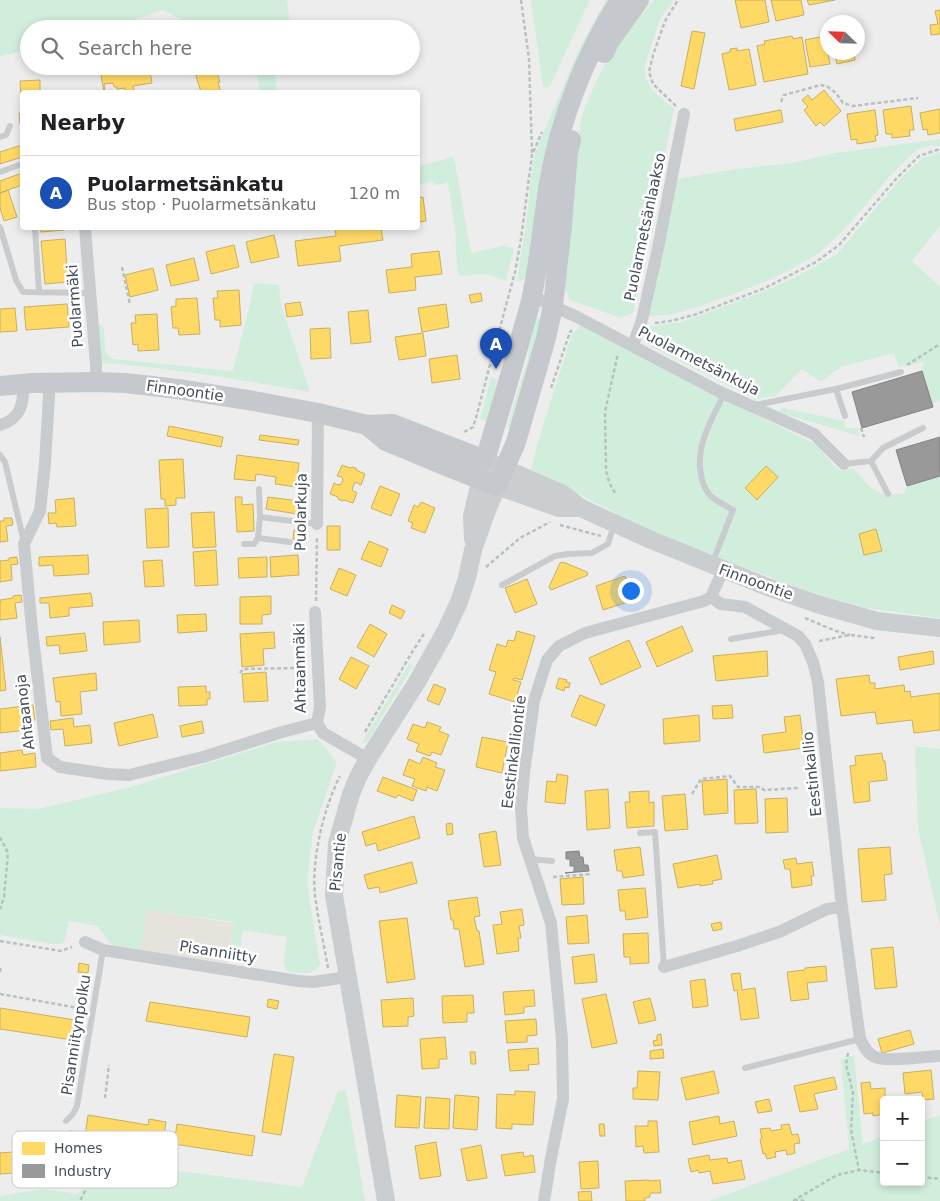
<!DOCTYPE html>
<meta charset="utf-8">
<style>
body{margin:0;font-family:"DejaVu Sans",sans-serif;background:#f2f2f2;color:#202124}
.controls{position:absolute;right:15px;bottom:15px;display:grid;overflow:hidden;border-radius:5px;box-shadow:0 2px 8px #0003}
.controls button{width:45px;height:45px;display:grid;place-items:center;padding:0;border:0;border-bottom:1px solid #e0e0e0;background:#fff;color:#202124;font:25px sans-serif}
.compass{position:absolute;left:820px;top:15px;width:45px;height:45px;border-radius:50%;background:#fff;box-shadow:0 2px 8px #0003;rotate:293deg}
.you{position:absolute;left:630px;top:590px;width:18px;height:18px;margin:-12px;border:4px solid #fff;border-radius:50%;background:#1a73e8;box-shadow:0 0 0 8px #1a73e833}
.badge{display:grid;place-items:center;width:32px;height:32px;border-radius:50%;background:#7c3aed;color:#fff;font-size:16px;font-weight:700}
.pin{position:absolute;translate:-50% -41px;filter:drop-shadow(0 1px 2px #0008)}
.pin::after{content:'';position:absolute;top:26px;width:18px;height:15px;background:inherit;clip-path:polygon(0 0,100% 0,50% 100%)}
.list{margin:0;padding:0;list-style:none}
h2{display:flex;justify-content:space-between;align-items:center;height:65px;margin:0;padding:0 20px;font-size:21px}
h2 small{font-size:16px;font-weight:400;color:#757577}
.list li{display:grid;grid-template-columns:32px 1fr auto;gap:15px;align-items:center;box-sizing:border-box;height:75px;padding:0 20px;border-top:1px solid #e0e0e0}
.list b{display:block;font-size:19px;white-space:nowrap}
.list p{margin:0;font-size:16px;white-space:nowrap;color:#757577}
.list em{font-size:16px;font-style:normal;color:#757577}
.icon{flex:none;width:28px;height:28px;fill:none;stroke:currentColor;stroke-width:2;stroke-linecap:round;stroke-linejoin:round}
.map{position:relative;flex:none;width:940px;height:1201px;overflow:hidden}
.search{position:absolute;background:#fff;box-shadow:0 2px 8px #0003;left:20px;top:20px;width:400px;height:55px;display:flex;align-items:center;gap:12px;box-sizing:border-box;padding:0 18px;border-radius:28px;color:#757577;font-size:19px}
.panel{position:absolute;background:#fff;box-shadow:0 2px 8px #0003;left:20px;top:90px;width:400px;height:140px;border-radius:5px}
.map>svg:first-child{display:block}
</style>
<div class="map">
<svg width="940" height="1201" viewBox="0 0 940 1201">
<rect width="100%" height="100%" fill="#eeeded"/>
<!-- green -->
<path fill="#d1eedc" d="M0,0H287L291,29H200L163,10L107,29H29V50L0,56Z
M531,0H590L550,86L546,88L543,85L542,80Z
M606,0H614L598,25L527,275L523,280L518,282C518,259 525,238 527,216C530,195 530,174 535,153L579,49Z
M654,0H674L660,19L645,65V77L653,91L674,109L633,313L621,318L570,300L565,289L563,274L570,182L582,115L595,84L621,33L645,10Z
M256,66H274L277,92H260Z
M940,139V146L932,145L916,150L890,176L844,230L818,254L793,268L767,281L731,295L695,308L669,315L647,316L676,179L736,169L792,163L836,153Z
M940,152V226L912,261L940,287V400L932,404L922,371L923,362L899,367L894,353L841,367L821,382L802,369L776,396L755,399L653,348C646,341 644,336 645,327L682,322L752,296L796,277L837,254L901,178L922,158Z
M454,157L471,253L503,246L514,248L506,281C496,277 487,273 476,274C470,275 466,277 459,275L457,270L455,229L448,183L436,185L432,182L418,185V166Z
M254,283L279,285L281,305L310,392C240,380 170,367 99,363L97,325H102L104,329L105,352L113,359L233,371L251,300Z
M538,317H540L541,326L512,429L507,427L528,358L531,324Z
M580,324L708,391L817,445L837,469L845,471L853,468L871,488L884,494H904L907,486L940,476V618L866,608L810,592L663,537L531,470L538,442L572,334L578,329Z
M491,377L497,379L494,407L490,422L480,419Z
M783,408L845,421V428H858L859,436L781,413L780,411V409Z
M409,664L413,666L368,741L361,744Z
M318,739L337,762L313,832L307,882L320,965C319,966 316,970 314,971C308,975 292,974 286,970L284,962L287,937L243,930L240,955L230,953L234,922L147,910L141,950L114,945L109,942L98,926L69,921L65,941L60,944H52L0,935V808L38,809L131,787L276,742Z
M915,746L940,749V926L918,829Z
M854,1056L863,1144L884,1136V1182H921V1122L940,1115V1201H709L849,1149L841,1059Z
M346,1090L365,1201H0V1196L43,1189L78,1194L110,1162L302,1187L338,1091Z"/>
<!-- sand -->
<path fill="#e6e3dc" d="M147,910L234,923L228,963L141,950Z"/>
<!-- homes -->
<path fill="#ffd966" stroke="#c7b062" d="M735,0H765L769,22L741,28Z
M771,0H801L804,15L776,21Z
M807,0H835L809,5Z
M940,10V34L931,35L930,25L938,24L935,11Z
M692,31L705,33L694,89L681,86Z
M792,36L793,39L802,37L808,74L764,82L757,46L765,44L764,41Z
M825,36L830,64L810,67L805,40Z
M737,48V51L749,49L756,85L729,90L722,54L730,52V49Z
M834,52H854L855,60L837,64Z
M121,66H149L152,83L133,86L134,92H125V88L117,89V87H114L113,83L104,84L105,92H104L100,70Z
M207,66H214L215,73L217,72L220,82H218L220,90L213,92H201L194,70Z
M40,80V92H22V124H20L19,113H22L20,81Z
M824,90L841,111L824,126L820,122L816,126L804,110L808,107L802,100L808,95L812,100Z
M911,106L914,130H909L910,136L892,138V134H886L883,110Z
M940,109V133L928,135L927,129L923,130L920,113Z
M781,110L783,122L736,131L734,119Z
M875,110L878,135L875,136L876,141L857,144V139L851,140L847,114Z
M22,145V157L0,164V152Z
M22,173V185L0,193V181Z
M8,190L17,217L4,221L0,208V193Z
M423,197L426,221L418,222V198Z
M40,228H64V230L41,232Z
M335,228H381L383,240L339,246L341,261L298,266L295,241L336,236Z
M274,235L279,257L251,263L246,242Z
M65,239L68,282L45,284L41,241Z
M234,245L239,267L211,274L206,252Z
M439,251L442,274L415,277L416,290L389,293L386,270L412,267L411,254Z
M194,258L199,280L171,286L166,265Z
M153,268L158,290L130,297L125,275Z
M239,290L241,325L220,327V320H215L213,298H218L217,291Z
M481,293L482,301L471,303L469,295Z
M197,298L200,334L179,335L178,328H173L171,307L176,306V299Z
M300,302L303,315L287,317L285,304Z
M67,304L69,327L26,330L24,307Z
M446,304L449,327L422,332L418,308Z
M15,308L17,331L0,332V309Z
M368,310L371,342L351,344L348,312Z
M157,314L159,350L138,351V344L133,345L131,323H136L135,315Z
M330,328L331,358L311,359L310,329Z
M423,333L426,356L399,360L395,337Z
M457,355L460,379L432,383L429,359Z
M169,426L223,437L221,447L167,436Z
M260,435L299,440L298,445L259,440Z
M237,455L299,463L296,487L275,484L276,477L256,474L255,481L234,479Z
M183,459L185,498H176V505L165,506V499H161L159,460Z
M342,465L350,468L352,467L356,468V470L365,474L361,485L355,482L352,490L357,493L353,503L344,500L342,501L338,499V497L330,494L334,483L338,485L341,484L343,480L342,477L337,476Z
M766,466L778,477L757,500L745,488Z
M380,486L400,494L391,516L371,508Z
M235,497H242V505L253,504L254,531L237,532Z
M268,497L299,501L297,514L266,509Z
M74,498L76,526L57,527L56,523L49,524L48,513H56L55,500Z
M421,502L435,508L425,533L411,528L413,523L408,521L414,505L418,507Z
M168,508L169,547L147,548L145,509Z
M214,512L216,547L193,548L191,513Z
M4,518H12L13,525L6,526L8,541L0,542V521H4Z
M327,526H340V550H327Z
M876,529L882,551L864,555L859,534Z
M294,530H301L300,540L293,539Z
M369,541L388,549L381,567L361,559Z
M216,550L218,585L195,586L193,552Z
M88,555L89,574L54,576L53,565L39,566V557Z
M298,555L299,575L271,577L270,557Z
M17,557L18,564L11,565L12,580L0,582V561L9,560V558Z
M267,557V577L239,578L238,558Z
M162,560L164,586L145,587L143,561Z
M563,562L587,572L588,575L551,590L549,587L560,563Z
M339,568L356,575L347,596L330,589Z
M625,576L634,600L603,610L596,586Z
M527,579L537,604L515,613L505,588Z
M91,593L93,606L69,608V616L50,618L49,603H40V598Z
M21,595L22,602L15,603L17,618L0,620V600L13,598V596Z
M271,596V614L262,615V624H240V597Z
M392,605L405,611L401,619L389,613Z
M206,614L207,631L178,633L177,615Z
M139,620L140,642L104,645L103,622Z
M370,624L387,634L374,657L357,647Z
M682,626L693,651L657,667L646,642Z
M517,631L535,636L522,680L514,678L513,680L521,682L515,702L489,694L496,672L489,670L497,644L506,647L508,640L514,641Z
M274,632L275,648L263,649L264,665L242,667L240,634Z
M85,633L87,651L60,654L59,645L47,646L46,637Z
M0,637L6,690L0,691Z
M629,640L641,667L601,685L589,658Z
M767,651L768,676L716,681L713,656Z
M933,651L934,664L900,670L898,657Z
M351,657L369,666L356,689L339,679Z
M266,672L268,701L244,702L242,674Z
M96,673L97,690L80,692L82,714L61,716L60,701L56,702L53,678Z
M869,675L870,683H875V689L904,685L905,692L910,691L911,697L940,693V730L914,733L912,720L877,724L875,712L841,716L836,679Z
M559,678L567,680L566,682L570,683L569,688L565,687L564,691L556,688Z
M434,684L446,689L439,705L427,700Z
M206,686V692H210V699H207V705L179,706L178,687Z
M580,695L605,705L596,726L571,716Z
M33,705L35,720L26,721L27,730L0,733V709Z
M732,705L733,718L713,719L712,706Z
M153,714L158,737L119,746L114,723Z
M699,715L700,741L664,744L663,719Z
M800,715L804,748L764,753L762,735L786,732L784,717Z
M73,718L74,727L90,725L92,743L65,746L63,729L51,730L50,721Z
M202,721L204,733L182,737L180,726Z
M427,722L441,727L439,731L449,735L441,755L432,752L430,756L416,751L419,744L407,739L413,724L425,728Z
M482,737L508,742L502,773L476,767Z
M22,750L23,755L35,753L36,767L0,771V753Z
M882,753L883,761H885L887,780L869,782L870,801L854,803L850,766L856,765L855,756Z
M423,757L437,763L435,767L445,770L437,791L427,787L426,791L412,786L415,779L403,775L409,759L420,764Z
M557,774L568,776L565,804L545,802L547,781L556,782Z
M383,777L417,790L413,801L398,795L396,798L377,791Z
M727,779L728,813L704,815L702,781Z
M608,789L610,828L587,830L585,791Z
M756,789L758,823L735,824L734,790Z
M649,791V803L654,802V826L627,828L625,802H630L629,792Z
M685,794L688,829L665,831L662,796Z
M787,798L788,832L766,833L765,799Z
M414,816L420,838L378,851L376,843L366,846L362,832Z
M452,823L453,834L447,835L446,824Z
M496,831L501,865L484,867L479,834Z
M640,847L644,875L623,878L622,871H617L614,850Z
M890,847L892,874L884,875L886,900L862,902L858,849Z
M717,855L722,879L712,881L713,884L700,886V884L678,888L673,864Z
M796,858L797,864L812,862L814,876H811L812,885L792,888L790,869H785L783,860Z
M412,862L417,883L380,893L379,887L368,889L364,875Z
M583,877L584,904L562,905L560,879Z
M645,888L648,917L626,920L625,911H620L618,890Z
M477,897L480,916L474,917L477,931H479L484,964L465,967L459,929H454L453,920H451L448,901Z
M522,909L524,925L519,926L521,938H518L519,951L497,954L493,925L502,924L500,912Z
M587,915L589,943L568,944L566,917Z
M407,918L415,979L387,983L379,921Z
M721,922L722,929L713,931L711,924Z
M648,933L649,963L630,964V957H624L623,934Z
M893,947L897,987L875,989L871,949Z
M594,954L597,982L575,984L572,957Z
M79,963L89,965L88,973L78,972Z
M826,966L827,981L807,983L809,999L791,1001L787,972L805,970V968Z
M740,973L742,990L755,988L759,1018L741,1020L737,990L734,991L731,974Z
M705,979L708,1006L693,1008L690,981Z
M534,990L535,1006L524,1007V1013L505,1015L503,992Z
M606,994L617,1043L592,1048L582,999Z
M473,995L474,1013H467V1022L443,1023L442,996Z
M413,998L414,1016L408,1017V1026L383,1027L381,1000Z
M650,998L656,1020L639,1024L633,1002Z
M268,999L279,1001L277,1009L267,1007Z
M150,1002L250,1017L247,1037L146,1021Z
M0,1008L75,1020L72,1040L0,1029Z
M536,1019L537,1035L527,1036V1042L507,1043L505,1021Z
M910,1030L914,1044L882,1053L878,1039Z
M661,1034L662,1045L654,1046L653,1041L657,1040V1035Z
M445,1037L447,1059H439V1068L422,1069L420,1039Z
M538,1048L539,1064L528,1065L529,1070L510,1071L508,1050Z
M663,1049L664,1058L650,1059V1051Z
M470,1052H475L476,1064H471Z
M274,1054L294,1057L281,1135L262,1132Z
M931,1070L934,1099L923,1100L922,1092L905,1094L903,1073Z
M638,1071L660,1072L658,1100L633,1099V1088H637Z
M714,1071L719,1093L686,1100L681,1078Z
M834,1077L837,1089L814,1094L818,1109L800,1112L794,1086Z
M870,1082L871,1089L885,1088V1097L887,1100H884L883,1104L884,1114L873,1116V1113L864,1114L861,1083Z
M515,1091L535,1092L533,1125L512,1124V1129L496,1128L497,1094L515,1095Z
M397,1095L421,1097L419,1128L395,1127Z
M455,1095L479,1097L477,1130L453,1128Z
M426,1097L450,1099L449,1129L424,1128Z
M769,1099L772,1111L758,1113L755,1102Z
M88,1115L148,1125L149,1119L166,1122L163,1142L147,1139V1145L85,1135Z
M719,1116L720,1124L734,1121L737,1136L693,1145L689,1122Z
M648,1121H657L659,1152L644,1153L643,1146L636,1147L635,1126H648Z
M177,1124L255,1136L252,1156L174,1144Z
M599,1124H604L605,1136H600Z
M789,1124L792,1135L798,1134L800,1143L794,1144L795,1153L787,1155L786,1150L775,1152L776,1157L767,1159L765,1153L763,1154L760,1139L762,1138L760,1129L770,1128L771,1131L782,1129L781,1125Z
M436,1142L441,1176L420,1179L415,1146Z
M481,1145L487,1178L467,1181L461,1149Z
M49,1149L51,1170L0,1174V1153Z
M523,1152L524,1157L533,1155L535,1172L505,1176L501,1155Z
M709,1155L710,1160L727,1158L728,1163L741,1160L745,1179L713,1184L710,1171L699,1173L698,1170L691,1172L688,1159Z
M598,1161L599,1188L581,1189L579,1162Z
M649,1180V1181L660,1180L661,1193H650V1197L645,1198V1201H626L625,1181Z
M591,1191L592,1201H579L578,1192Z"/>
<!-- industry -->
<path fill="#999" stroke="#808386" d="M922,371L933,407L862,428L852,392Z
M940,437V476L907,486L896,450Z
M579,851L580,857H583L584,865H588L589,871L565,873L574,872V866H570V859H566V852Z"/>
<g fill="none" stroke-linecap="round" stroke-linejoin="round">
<!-- path -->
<path stroke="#b6c2bf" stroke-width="2.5" stroke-dasharray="4 2.5" stroke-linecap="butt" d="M521,0L529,59L532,153
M781,102L784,95L821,85L828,87L836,93L843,103L853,106L918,98
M676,106L653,84L649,72L653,55L665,21L678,0
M122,267L130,305
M655,323L670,321L694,315L765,288L816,262L839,245L896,179L919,156L940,149
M907,365L940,344
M551,388L570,332L572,330
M861,428L864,437
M464,432L473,427L476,418L487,376L515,272L521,239L532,155L542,132
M615,493L609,482L606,470L605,412L618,353
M560,525L601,536
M486,567L520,538L550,522
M316,601L317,536
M805,618L836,631L850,635
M819,641L850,635L875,638
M240,673L243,669L299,668
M365,732L411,654L425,632
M692,794L701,779L730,776L738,787H760L764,790L798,788
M0,837L8,853L4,897L0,909
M553,877L592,874
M0,941L61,951L72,947
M328,968C324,944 318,920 315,895C311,860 324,807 340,776
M0,972L1,967
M0,994L84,1009
M848,1053L846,1064L853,1093L851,1130L859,1170
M105,1098L109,1065
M71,1130L69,1154L70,1165L81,1180L85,1191L80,1201
M921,1177L940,1179
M794,1200L805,1201
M793,1201L837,1175L859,1170L884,1173"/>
<!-- lane -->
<path stroke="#c9ccce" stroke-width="6" d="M0,137L6,135L10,126
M0,172L22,164
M0,227L16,280L23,292L90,293
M35,228L39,292
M836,389L845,416
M755,405L836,389L901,372
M0,455L5,462L24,542
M844,464L871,461
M888,494L871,461L883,448L923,428
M260,517L317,524
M258,538L260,517L259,489
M244,544H254L258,538L290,542
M712,564L733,510C725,505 713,500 708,493C704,487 702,481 701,474C695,446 712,419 724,394
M502,585L555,556L568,554L592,553L608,544L614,524
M731,639L784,630
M640,833L655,832L664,967
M529,859L552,861
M745,1068L860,1039
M66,1121L73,1114L77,1106L103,950"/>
<!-- street -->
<path stroke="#c9ccce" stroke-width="12" d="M85,228L96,365V382
M532,296L579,318L720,392L814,434L844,464
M633,345L642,320L658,248L684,114
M49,383V396L45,464L40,511L24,544L32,629L47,758L60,767L108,774L129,775L203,757L282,732L317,723L323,733L368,759
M0,425C21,419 24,403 23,384
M317,524L318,413
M723,570L711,597L721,604L745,607L798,636L805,644L813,662L818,682L842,907L860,1039C864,1046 867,1054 875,1057C884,1062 925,1057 938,1056
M315,612L320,707L317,723
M85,942L103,950L298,981L313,982L348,977
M664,967L737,946L779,932L827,909L842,907
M544,1201L551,1158L563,1099L562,1040L551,923L523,838L521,808L524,773L534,701L547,660L559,646L585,633L704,601L711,597"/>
<!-- secondary -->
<path stroke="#caced0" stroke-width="18" d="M473,539L472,516L485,460L563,494L581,508L651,540L765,586L817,604L877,621L940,628
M386,1201L334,895L337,843L351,794L359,775L368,759L417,682L445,632L459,602L467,578L473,550L486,513L497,486L559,508H581"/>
<!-- primary -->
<path stroke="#c5c8cc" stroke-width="20" d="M604,53L609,42L639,0
M0,386L33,383L96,382L125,383L178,389L254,401L318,413L367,425L393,424L485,460C497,420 509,380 520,340C524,325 529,310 532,296C540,259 543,221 549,183C560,120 585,54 620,0
M367,425L386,441L451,468L497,486L516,442L546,338L553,306L562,225L568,152L571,140"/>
</g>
<g text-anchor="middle" stroke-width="5" stroke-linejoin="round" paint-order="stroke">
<!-- street labels -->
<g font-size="15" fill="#454f5a" stroke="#fff">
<text transform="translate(645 227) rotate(-78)" y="5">Puolarmetsänlaakso</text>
<text transform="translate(75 306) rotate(-94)" y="5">Puolarmäki</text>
<text transform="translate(699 361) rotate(27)" y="5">Puolarmetsänkuja</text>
<text transform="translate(185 391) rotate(8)" y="5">Finnoontie</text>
<text transform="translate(301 512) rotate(-89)" y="5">Puolarkuja</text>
<text transform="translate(756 582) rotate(20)" y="5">Finnoontie</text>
<text transform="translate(300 668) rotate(-91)" y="5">Ahtaanmäki</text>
<text transform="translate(25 712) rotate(-97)" y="5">Ahtaanoja</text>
<text transform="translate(514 752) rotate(-83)" y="5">Eestinkalliontie</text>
<text transform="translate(812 774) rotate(-96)" y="5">Eestinkallio</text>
<text transform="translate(338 862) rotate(-84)" y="5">Pisantie</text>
<text transform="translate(218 952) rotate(9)" y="5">Pisanniitty</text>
<text transform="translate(76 1035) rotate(-81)" y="5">Pisanniitynpolku</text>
</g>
</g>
<!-- legend -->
<rect x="12" y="1131" width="166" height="57" rx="8" fill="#fff" stroke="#c7cace" stroke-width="1"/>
<rect x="22" y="1142" width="23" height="13" fill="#ffd966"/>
<rect x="22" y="1164" width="23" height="14" fill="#999"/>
<g font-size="14" fill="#454f5a">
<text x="54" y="1153">Homes</text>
<text x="54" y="1176">Industry</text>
</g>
</svg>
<div class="controls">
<button>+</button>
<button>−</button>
</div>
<svg class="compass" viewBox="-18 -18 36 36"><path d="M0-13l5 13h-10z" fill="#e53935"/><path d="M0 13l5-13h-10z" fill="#757577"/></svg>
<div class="you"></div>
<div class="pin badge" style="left:496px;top:369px;background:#1a4fb4">A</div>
<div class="search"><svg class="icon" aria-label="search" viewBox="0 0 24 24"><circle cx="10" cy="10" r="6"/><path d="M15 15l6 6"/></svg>Search here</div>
<section class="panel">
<h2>Nearby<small></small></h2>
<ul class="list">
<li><span class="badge" style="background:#1a4fb4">A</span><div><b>Puolarmetsänkatu</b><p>Bus stop · Puolarmetsänkatu</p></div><em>120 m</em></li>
</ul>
</section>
</div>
